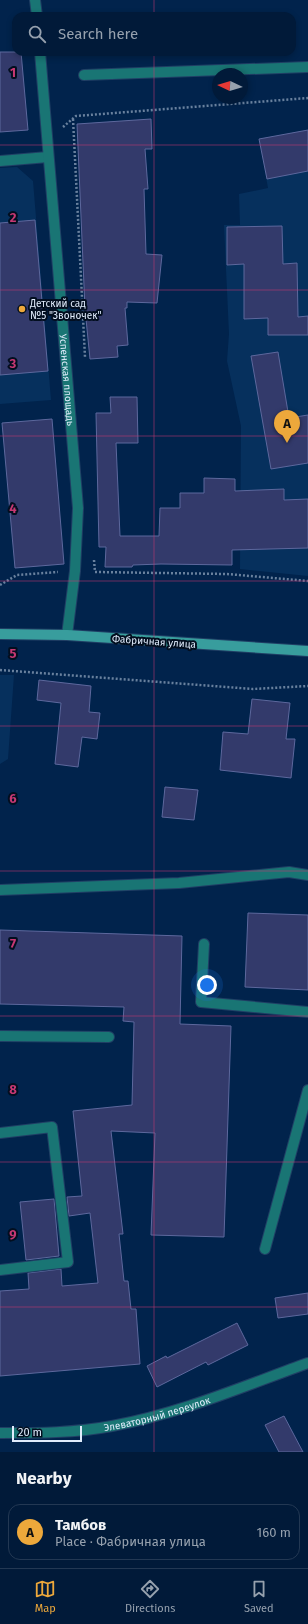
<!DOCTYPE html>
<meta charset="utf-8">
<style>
body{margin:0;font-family:"Fira Sans",sans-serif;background:#0b2341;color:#f1f3f6}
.compass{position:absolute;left:212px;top:68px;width:36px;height:36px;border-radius:50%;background:#011a39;box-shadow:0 2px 6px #0003;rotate:274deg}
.scale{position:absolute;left:12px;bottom:10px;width:70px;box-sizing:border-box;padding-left:4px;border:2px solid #e0ecfc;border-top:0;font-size:11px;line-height:14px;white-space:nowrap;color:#e0ecfc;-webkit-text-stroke:3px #020e1f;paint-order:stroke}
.you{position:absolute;left:207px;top:985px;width:14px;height:14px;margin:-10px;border:3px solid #fff;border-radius:50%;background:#1a73e8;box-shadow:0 0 0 6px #1a73e833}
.badge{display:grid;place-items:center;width:26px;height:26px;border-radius:50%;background:#eda83b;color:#111;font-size:13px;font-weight:700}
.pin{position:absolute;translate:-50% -33px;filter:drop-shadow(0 1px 2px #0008)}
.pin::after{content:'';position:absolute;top:21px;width:14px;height:12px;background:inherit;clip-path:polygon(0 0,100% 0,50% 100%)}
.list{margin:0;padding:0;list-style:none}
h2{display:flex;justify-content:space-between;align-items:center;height:52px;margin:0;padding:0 16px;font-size:17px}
h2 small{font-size:13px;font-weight:400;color:#96a1ae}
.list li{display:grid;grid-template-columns:26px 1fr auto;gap:12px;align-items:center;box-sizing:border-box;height:56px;margin:0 8px 8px;padding:0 8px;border:1px solid #233853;border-radius:12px}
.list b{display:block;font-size:15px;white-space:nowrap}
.list p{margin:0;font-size:13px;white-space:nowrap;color:#96a1ae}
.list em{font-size:13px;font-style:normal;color:#96a1ae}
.icon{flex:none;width:22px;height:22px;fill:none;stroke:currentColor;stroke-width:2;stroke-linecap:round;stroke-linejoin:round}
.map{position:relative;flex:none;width:308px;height:1452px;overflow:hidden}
.search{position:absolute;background:#011a39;box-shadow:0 2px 6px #0003;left:12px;right:12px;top:12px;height:44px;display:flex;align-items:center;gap:10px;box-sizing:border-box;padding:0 14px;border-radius:12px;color:#96a1ae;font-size:15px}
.sheet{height:116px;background:#011a39}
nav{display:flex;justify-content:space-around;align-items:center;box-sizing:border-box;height:56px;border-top:1px solid #233853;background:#011a39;font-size:11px;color:#96a1ae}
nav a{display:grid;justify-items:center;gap:2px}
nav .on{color:#eda83b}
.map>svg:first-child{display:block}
</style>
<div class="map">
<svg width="308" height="1452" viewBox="0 0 308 1452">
<rect width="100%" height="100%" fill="#01234c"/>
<!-- built -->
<path fill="#06305d" d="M308,130V576L240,569L241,426L227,361L229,334L224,225H240L239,194L268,188L259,139Z
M17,167L33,181L51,400L0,404V168Z
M0,675H14L8,759L0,764Z"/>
<!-- building -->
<path fill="#333a6b" stroke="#5d689d" d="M0,52H21L28,130L0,132Z
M151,119L152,149H145L148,189H144L146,254L162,255L157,303L127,302V308H125L128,345L117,346L118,357L90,359L85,309L77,124Z
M308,130V171L267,179L259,139Z
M35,220L48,371L0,375V223Z
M282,226L283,264L297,263L298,317L308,316V335H268V318L244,319V264L227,265V227Z
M278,352L289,418L308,415V463L271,469L251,356Z
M110,397H137L138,443H116L120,536H159L160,508H180V493H204V478L235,479V491L284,489V500L308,499V548L232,550V565L161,564L133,565L132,567H105L106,547H99L96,413H111Z
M52,419L64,564L15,568L2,423Z
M39,680L91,686L89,712L100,713L97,739L82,737L78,767L55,764L61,703L37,700Z
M252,699L290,703L286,739H295L291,778L220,770L223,732L248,734Z
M165,787L198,790L194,820L162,817Z
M248,913L308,915V990L245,987Z
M0,930L182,936L180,1024L231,1026L224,1237L151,1235L155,1133L111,1131L123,1234H119L124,1281H128L131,1309H136L140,1364L0,1376V1291L29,1289L28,1273L61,1269L62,1286L98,1283L90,1213L69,1216L67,1197L82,1196L73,1111L132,1105L134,1022L123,1021L124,1007L0,1004Z
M54,1199L59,1256L26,1260L20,1202Z
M308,1293V1314L278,1318L275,1298Z
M237,1323L248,1345L208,1365L206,1362L157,1387L147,1366L166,1356L167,1358Z
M284,1416L303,1452H279L265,1425Z"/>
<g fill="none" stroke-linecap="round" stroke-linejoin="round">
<!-- lane casing -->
<g stroke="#203f65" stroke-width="12">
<path id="lane" d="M0,161L48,157
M0,890L179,883L289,872L308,875
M204,944L201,1002L308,1012
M0,1036L109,1037
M0,1133L52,1127L68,1262L0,1270
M265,1249L308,1090"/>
</g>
<!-- street casing -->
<g stroke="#203f65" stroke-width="12">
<g id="street">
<path d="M35,0L37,16"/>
<path id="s1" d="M40,52L78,508L75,571L67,635"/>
<path d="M84,75L308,67"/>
<path id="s2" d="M0,1433C38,1433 75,1433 112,1426C179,1414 244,1386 308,1363"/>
</g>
</g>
<!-- secondary casing -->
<g stroke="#203f65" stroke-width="12">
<path id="secondary" d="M0,634L67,635L308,651"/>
</g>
<!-- path -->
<path stroke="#69819e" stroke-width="2.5" stroke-dasharray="2 2" stroke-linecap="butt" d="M73,119L85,357
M63,127L76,116L308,98
M94,560L95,572
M95,572L227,574L308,581
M0,585L17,575L58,572
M0,670L253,689L308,686"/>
<!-- lane -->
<use href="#lane" stroke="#197574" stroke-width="10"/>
<!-- street -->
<use href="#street" stroke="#197574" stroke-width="10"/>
<!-- secondary -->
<use href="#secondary" stroke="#389d9d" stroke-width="10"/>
</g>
<!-- grid -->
<path fill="none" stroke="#c63873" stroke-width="1" stroke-opacity="0.55" d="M154,0V16M154,52V1452M0,145H308M0,290H308M0,436H308M0,581H308M0,726H308M0,871H308M0,1016H308M0,1162H308M0,1307H308"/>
<!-- markers -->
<circle fill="#eda83b" stroke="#020e1f" stroke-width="1.5" cx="22" cy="309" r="4"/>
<g text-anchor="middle" stroke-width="4" stroke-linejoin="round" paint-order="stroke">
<!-- poi labels -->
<g font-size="10" fill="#e0ecfc" stroke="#020e1f" text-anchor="start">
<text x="30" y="307">Детский сад<tspan x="30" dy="12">№5 "Звоночек"</tspan></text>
</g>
<!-- street labels -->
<g font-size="10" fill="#e0ecfc" stroke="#020e1f">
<text dy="4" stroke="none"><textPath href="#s1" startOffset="329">Успенская площадь</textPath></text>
<text transform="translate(154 641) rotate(4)" y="4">Фабричная улица</text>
<text dy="4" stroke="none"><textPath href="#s2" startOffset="159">Элеваторный переулок</textPath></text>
</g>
</g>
<g font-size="13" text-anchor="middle" font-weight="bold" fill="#c63873" stroke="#020e1f" stroke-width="4" stroke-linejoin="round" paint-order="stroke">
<text x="13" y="77">1</text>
<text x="13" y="222">2</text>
<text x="13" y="368">3</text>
<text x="13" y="513">4</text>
<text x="13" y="658">5</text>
<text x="13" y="803">6</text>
<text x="13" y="948">7</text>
<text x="13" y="1094">8</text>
<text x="13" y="1239">9</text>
</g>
</svg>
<svg class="compass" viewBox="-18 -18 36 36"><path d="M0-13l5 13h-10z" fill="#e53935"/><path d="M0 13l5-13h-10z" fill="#96a1ae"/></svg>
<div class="scale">20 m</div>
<div class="you"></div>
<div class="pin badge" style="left:287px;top:443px">A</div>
<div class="search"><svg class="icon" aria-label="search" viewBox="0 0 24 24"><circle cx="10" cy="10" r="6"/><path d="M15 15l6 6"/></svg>Search here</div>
</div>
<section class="sheet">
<h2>Nearby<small></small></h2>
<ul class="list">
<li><span class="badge">A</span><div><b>Тамбов</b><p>Place · Фабричная улица</p></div><em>160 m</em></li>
</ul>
</section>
<nav>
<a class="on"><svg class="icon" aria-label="map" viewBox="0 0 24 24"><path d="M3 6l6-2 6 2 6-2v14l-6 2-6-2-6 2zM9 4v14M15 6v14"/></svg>Map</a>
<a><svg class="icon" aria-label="directions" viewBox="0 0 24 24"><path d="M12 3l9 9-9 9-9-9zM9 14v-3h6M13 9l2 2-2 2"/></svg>Directions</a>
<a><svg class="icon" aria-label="saved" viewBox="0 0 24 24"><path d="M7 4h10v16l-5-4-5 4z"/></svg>Saved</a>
</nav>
